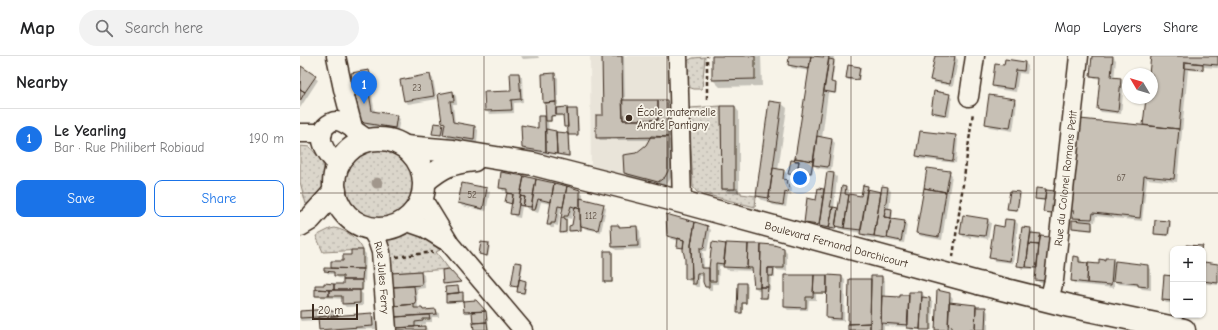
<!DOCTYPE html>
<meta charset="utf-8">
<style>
body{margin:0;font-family:"Comic Neue",sans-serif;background:#f2f2f2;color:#202124}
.controls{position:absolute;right:12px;bottom:12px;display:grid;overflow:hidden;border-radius:8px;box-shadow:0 1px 3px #0004}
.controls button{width:36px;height:36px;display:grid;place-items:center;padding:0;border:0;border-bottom:1px solid #e0e0e0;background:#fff;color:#202124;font:20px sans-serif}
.compass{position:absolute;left:822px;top:12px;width:36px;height:36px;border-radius:50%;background:#fff;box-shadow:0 1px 3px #0004;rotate:308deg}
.scale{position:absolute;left:12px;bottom:10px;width:46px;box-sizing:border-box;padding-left:4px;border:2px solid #3b2a1e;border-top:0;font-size:11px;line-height:14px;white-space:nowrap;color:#3b2a1e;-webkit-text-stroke:3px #f7f3e8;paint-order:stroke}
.you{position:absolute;left:500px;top:122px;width:14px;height:14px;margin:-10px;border:3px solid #fff;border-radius:50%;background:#1a73e8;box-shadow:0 0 0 6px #1a73e833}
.badge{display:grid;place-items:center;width:26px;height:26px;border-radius:50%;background:#1a73e8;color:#fff;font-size:13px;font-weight:700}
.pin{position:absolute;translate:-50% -33px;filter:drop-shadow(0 1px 2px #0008)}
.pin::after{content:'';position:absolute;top:21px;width:14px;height:12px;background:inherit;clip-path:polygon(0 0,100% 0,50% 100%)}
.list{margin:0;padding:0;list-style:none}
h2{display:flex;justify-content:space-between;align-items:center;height:52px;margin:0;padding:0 16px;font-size:17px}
h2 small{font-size:13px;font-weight:400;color:#757577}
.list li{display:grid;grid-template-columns:26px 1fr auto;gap:12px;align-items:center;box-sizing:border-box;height:60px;padding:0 16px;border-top:1px solid #e0e0e0}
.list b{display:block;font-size:15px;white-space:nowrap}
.list p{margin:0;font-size:13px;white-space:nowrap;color:#757577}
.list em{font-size:13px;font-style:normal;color:#757577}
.actions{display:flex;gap:8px;padding:12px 16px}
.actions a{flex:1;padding:9px 0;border:1px solid #1a73e8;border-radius:8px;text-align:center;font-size:14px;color:#1a73e8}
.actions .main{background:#1a73e8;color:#fff}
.icon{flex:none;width:22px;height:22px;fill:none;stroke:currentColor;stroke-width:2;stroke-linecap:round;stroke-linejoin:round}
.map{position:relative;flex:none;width:918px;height:274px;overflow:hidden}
header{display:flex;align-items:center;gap:24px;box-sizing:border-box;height:56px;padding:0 20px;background:#fff;border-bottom:1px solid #e0e0e0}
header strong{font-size:19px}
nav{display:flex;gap:22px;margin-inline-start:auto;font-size:14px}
.search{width:280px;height:36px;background:#f2f2f2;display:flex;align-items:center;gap:10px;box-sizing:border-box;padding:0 14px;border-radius:22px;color:#757577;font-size:15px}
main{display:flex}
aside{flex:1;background:#fff}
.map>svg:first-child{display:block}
</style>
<header>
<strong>Map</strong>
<div class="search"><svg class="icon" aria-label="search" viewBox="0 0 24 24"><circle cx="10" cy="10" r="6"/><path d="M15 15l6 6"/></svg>Search here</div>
<nav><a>Map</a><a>Layers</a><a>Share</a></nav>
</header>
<main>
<aside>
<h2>Nearby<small></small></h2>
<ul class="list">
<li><span class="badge">1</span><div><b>Le Yearling</b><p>Bar · Rue Philibert Robiaud</p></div><em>190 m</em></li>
</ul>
<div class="actions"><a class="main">Save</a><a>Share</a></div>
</aside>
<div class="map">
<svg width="918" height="274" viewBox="0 0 918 274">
<defs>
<pattern id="grass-dots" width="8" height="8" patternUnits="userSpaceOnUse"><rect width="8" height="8" fill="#dbd6cb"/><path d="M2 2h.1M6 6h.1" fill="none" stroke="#bdb8ae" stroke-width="1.8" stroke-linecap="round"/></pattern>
</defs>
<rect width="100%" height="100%" fill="#f7f3e8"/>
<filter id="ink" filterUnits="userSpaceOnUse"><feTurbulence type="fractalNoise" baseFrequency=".025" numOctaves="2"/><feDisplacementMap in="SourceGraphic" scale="8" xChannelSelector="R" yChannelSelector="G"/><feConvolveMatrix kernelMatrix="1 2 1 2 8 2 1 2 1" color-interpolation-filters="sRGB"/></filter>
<g filter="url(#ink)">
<!-- built -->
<path fill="#e9e4d9" d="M290,0H378L382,146L291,124Z"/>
<!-- grass -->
<path fill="url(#grass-dots)" stroke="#8b8074" d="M405,1L402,33H394L388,31L387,5L393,2Z
M421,50L422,133H438V136H441V138L456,140L455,151L404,138L397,136L393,131L389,52Z
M0,90L10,91C14,96 20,102 23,109C30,125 22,142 6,148L0,126Z
M42 127a36 36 0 1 1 72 0a36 36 0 1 1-72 0Z
M35,172C48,175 58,183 63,194L23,196L16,180L30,173Z
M111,176L124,180L140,194L136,196L149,213L91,217L85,184Z"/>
<!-- shadow -->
<path fill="#0003" d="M221,0H238L239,2L223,3Z
M303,0H324L325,45H367L370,48V82L367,78V81L372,86V120L367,128L363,130L330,121L325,117L337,98L347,89L350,84H300L297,81L304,60Z
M413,0H461L462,30L420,31L413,24Z
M490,0H509L525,2V0H534L533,5L535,6L532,27L537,29L536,38L528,37L522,82L532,84L535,87L531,114L517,112L514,109L512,118L498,116V120L489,118L495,106L509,15L492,12L489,9Z
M636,0L655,1L658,4L653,30L634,27L631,24Z
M793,0L813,1L816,4L814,23H821L824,27L821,58L801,56L798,53L801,23L795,22L791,19Z
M852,0H918V12L904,11V15L888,14L877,126L847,123L842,165L796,160L795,166L790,165L793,169V175L774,173L773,172L779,166L772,161L781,64L844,70L847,42H852V18H850Z
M725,7L728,10L727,18L719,17L716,36L696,33L693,30L705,10Z
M548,10L560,12L561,13L559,25L548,24L547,22Z
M1,12L18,24L0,52V13Z
M69,15L73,21L69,22L75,57L97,60L100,63L98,74L68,70L60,61L52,18Z
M219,18L222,21L223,46L214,47V57L189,58L186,54L212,36Z
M254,18L258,22V49H257V53L267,52L269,54H277L278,56L279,78H269V72L265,70L264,60L252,61V66H248L249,75L267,78L269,80L270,101L227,95L223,92L239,73V61H245L247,62L246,49L244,46Z
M130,19L133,23L137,43L108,48L105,44Z
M152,36L156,40L157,48H153L155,68L175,71L178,74L177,87L148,82L144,79L145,74H143L142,80L134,77L142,69L145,72L146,68L143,66Z
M649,39L652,42L649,61L635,59L632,56Z
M714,44L717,47L713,75L689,71L686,68Z
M470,46L482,48L487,52L478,114L484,115L487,118L486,124L490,128V130L492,133L491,139H488L486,151L473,149L469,146L462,144L457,140Z
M435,51L439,56V137H428L423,133Z
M655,80L658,83L656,107L620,103L617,99Z
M649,116L652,119L642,184L621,180L617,177Z
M202,117L253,128L280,135L283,138V144L303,149L306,152L301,176L286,173L282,170V175L271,176L270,175V170H273L276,153H274L271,163L267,162V177L262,178L261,176L264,153H261L258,170L254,169V172H251L248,168L251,148L241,146L238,157L228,153L224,149V151L222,150L220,162L215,161L211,157L213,148L206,146L208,135H203L200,131Z
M534,118L537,121L534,153H539L546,132L549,135L548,140L562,141L567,131L570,135L582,137L588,132L591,135L589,154L593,155L592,163L604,166L607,169L604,187L564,181L561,177L539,173L537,170L536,174L533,173L532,175L508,170L505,167L517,145L518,133L525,134Z
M186,133L190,136L186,155L162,150L159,146Z
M737,133L754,136V158L746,157L744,155L745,145L738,144L736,143Z
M719,137L721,138L718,155L709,154L708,153Z
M367,159L408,171L411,174L407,195H403L404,213H409L413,187L484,193L487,196V215L475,214V221H471L470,234H469L468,243H463L461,241V234H458L455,231L454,215L427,214L424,210H419L418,228H412V234H409L406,231L404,220H399V231H396L393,228V226L389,225L386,222V203L384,193L379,190V185L371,183L368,180Z
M688,164L691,167L688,183L671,180V182L664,181L661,178Z
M706,164L715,165L718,168L713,207L694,205L691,201L705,172Z
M869,166L871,168L869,180L856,179L855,178Z
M319,170L320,172L337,171L340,175L341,193L316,194L313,191Z
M723,172L731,173L734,177V178L740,179L742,181L748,228L740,227L736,224L738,213H722L718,209Z
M189,188L190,189L188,201L182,199L180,198Z
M63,195L66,198L65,226L60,220L58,222L64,227L63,235H59L63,238V250L46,251L43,248V243L17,241L16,240V230L44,229V223L38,222L35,218H29L25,215L32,213V206H44L52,200Z
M311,196L313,197V227H307L305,226Z
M779,202L782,205V207L800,209L806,205V203H813L816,207L847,210L851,213V234L842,233L839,230L818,228L814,225V232L775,228L772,225Z
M222,208L223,210L220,225L227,227L225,238L220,237L218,235L219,232L213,229Z
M918,209V229L907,228L903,225Z
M149,214L161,227L146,229L144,227Z
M120,216L124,219L125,232L117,233L118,253H122L125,255L136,254L139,257V261H132V266H126V268L118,269V271H125L128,274H96L93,218Z
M542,221L545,224L544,265H531L527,262L528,238H516V244H509L508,254H488L485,251Z
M572,221H582L585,224V241L601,242L622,237L625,241V242L630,243L633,246L632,274H611L608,271L584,270V274H549L572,224Z
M873,221V247H866L863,244Z
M439,228H446L448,229L447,248H443V258L438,257Z
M158,231L159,232L160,238L164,239V246L176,245L187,257L189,274H175L174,257H166L165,256L164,246L149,247L147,246Z
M649,238L653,242L652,247L676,250L678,252H685L688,256V274H636Z
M30,254L33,257H37L40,261L72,258L75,262L76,273L20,274L19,264L1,265L0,264V256Z"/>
<!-- building -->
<path fill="#c8c1b6" stroke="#3b2a1e" d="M302,0H322L323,64H358V44H367L368,81L296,82V59H303Z
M412,0H455V23L412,24Z
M489,0H511L509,13L488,9Z
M511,0L524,1V0H529L513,105L495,102Z
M635,0H655L650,28L630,24Z
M792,0H813L811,21L821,22L818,56L797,53L800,21L790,20Z
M851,0H918V9L885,6L879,73L843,69L846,42H852V18H849Z
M529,3L534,4L531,26L536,27L535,37L524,35Z
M705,3L725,6L724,15L716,14L713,33L692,30L695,8L704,9Z
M885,6L903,8V14L885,12Z
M548,9L560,11L558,24L546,22Z
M1,10L16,20L5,36L0,33Z
M69,14L70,18L66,19L72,55L97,59L95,72L64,67L59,62L51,17Z
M210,17H219L221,43L211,44L212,54L185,55L184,36L211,35Z
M255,17L256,46L243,47L242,18Z
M130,18L134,40L104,45L100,24Z
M0,33L5,36L0,45Z
M153,35L154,45H150L153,66L175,70L174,84L143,79L145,67L142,66L138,38Z
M634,35L650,38L646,59L631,56Z
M689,39L715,43L710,72L685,68Z
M322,44H358V64H323Z
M469,45L482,47L469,142L456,140Z
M256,46V59L251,60V65H246L245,47Z
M421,50H435V133H422Z
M267,51V53L268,71H264L263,59H256V52Z
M267,53H277L278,79H268Z
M238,60H245L246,96L222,92L221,69L238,72Z
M780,63L879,73L874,123L844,120L840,162L793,157L792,163L773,162L774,155H771Z
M134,67L143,68L141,79L132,78Z
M246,73L256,75L257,98L246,96Z
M620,75L656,79L653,105L616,100Z
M256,76L268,77L269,100L257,98Z
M351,80L368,81V115L365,121L358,126L324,117L323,99L336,97L346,89Z
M517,80L532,83L528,111L513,109Z
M495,102L513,105L511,117L497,115L499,105H494Z
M491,104L499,105L497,119L488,118Z
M473,112L484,114L483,123L487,124L486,128L489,129L488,137L485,136L483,149L468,146Z
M627,112L650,115L646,136L624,132Z
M201,116L224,120L217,159L210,158L213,138L207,137V133L199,132Z
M527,116L534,117L531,142H532L530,151H533L529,172L519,170Z
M224,120L236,123L231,151L223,150L225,141L220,140Z
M236,123L254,127L251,146L238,143L235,154H231Z
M162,127L187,132L183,153L158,147Z
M254,127L267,130L263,151L258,150L255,167H251V169H247Z
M563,129L568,130L561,174L544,172L549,138L561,140Z
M267,130L280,134V153L271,150L268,160H264V162H261Z
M542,130L546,131L545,138L549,139L544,172L535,170Z
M582,130L588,131L584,161L591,162L587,182L574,180Z
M518,132L524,133L519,169L504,167L507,142L516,144Z
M624,132L646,136L639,181L616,177Z
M736,132L746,133L745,144L735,143Z
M567,133L581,136L574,180L560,178Z
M746,134L755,135L753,157L743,156Z
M710,135L720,136L717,154L707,153Z
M207,137L213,138L212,148L205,146Z
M220,140L225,141L223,150L219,149Z
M280,142L304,148L298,174L281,170L280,167Z
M275,151L280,153L281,174L269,175V170L272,169Z
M533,151L538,152L535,173L529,172Z
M586,152L592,153L591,162L584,161Z
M366,158L395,166L391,189L392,223H385V203L383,194L384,184L367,180Z
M663,159L688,163L685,180L668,178V179L660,178Z
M261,162L266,163V176L260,177Z
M591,163L605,165L601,185L587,182Z
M705,163L715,164L710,205L689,202L694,169L704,171Z
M772,164L792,166V174L772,172Z
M855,164L870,165L868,179L854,178Z
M395,166L408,170L404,192H400L401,212H409V231H405L403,226V217H397L396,228H392L391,189Z
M311,169H319V171L337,170L338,190L312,191Z
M722,171L731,172L726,211L717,210Z
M731,177L741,178L739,189L729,188Z
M740,180L750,181L745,225L735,224Z
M378,182L384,184L383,192L377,191Z
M181,186L189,187L187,200L179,198Z
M412,186L426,188L424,208L416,207V225H409V212Z
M426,187L448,188L447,212L423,211Z
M448,188H461L460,231H454L452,212H447Z
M461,188L474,189L484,192V212H468V231H460Z
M729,188L739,189L737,212L726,211Z
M886,189L903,190L902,193H886Z
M51,194H63V213L31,212V205H43V199H51Z
M304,195H312V226H304Z
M773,200L779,201V206L788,207L787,227L771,225Z
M805,202H813L811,229L787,227L788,207L799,208V203L805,204Z
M815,205L848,209V231L838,230V228L813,225Z
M215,206L222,207L218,231L211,230Z
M904,206L918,208V227L903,225Z
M24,212L63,213L62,224H43V220H34V216L24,215Z
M468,212H474L473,220H468Z
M149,213L161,226L143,228L142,214Z
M121,215L122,229L93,231L91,217Z
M484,219H514L513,241H506V252L484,251Z
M514,219H527V237H513Z
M527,219L542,220L541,263L526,262Z
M864,219L873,220V245L862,244Z
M571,220H582L581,274H570Z
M219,223L226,225L224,237L217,236Z
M549,223H571L570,267L548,268Z
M43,224H62V234H34V228H43Z
M24,227L34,228V234L15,233V229H24Z
M438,227H446V247H442V257H437Z
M114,230L116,248L94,250L93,231Z
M158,230L159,237L146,238L145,231Z
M460,231H468L467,242H460Z
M15,233L29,234V240H15Z
M29,234H60V247L42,248V240H29Z
M637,234L650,237L648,274H635Z
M163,236V245L146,246V238Z
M609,236H622L620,273L607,272Z
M600,239H609L608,269L581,267L582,240L600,241Z
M622,241L630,242V274H620Z
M176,244L186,255L164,256L163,245Z
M649,246L676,249L675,274H652V270L648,269Z
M114,248V252H122L123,254L136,253L137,258L95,261L94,250Z
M676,251H686L685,274H675Z
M30,253L31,255L37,256L38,260L0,262V255Z
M186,255L187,266L173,267L172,256Z
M72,257L73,270L19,274L18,261Z
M129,259L130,263H123V265L115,266V271L95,272V261Z
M187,266L188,274H174L173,267Z
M570,267V274H548V268Z
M125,270V274H95V272Z"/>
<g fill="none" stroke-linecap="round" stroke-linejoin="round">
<!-- minor casing -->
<g stroke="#3b2a1e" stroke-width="21">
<g id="minor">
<path d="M36,0L43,33L54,75"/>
<path d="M378,0L382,146"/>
<path d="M669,41L675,0"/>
<path d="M0,77H23"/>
<path d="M38,110C30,101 15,85 25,71C28,68 32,65 36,65C44,65 61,79 69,84"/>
<path d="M122,142L150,188L223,274"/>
<path d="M105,165L125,172L144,184"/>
<path id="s1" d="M70,172L77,184L81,196L87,274"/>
<path id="s2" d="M749,245L754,224L779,0"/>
</g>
</g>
<!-- major casing -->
<g stroke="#3b2a1e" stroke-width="25">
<g id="major">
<circle cx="79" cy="128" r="45"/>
<path id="s3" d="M105,91L153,95L233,108L382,146L678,227L770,250L884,274"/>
<path d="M125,125C143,110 150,107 174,104"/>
<path d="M0,169L10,163L35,135"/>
</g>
</g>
<!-- path -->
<path stroke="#3b2a1e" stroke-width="2.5" stroke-dasharray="4 3" stroke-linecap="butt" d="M407,43V0
M96,201L133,196
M653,201L673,56"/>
<!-- minor -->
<use href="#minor" stroke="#f7f3e8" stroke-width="18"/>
<!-- major -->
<use href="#major" stroke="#f7f3e8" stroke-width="22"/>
</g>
<!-- trees -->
<circle fill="#a1978c" cx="77" cy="127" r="5.5"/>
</g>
<!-- grid -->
<path fill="none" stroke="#3b2a1e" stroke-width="1" stroke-opacity="0.55" d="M184,0V274M367,0V274M551,0V274M734,0V274M0,137H918"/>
<!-- markers -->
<circle fill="#3b2a1e" stroke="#f7f3e8" stroke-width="1.5" cx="329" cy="62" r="4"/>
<g text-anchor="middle" stroke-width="3.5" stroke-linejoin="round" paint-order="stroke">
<!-- number labels -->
<g font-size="9" fill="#5e5044">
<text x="117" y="35">23</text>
<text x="821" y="125">67</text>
<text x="172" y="142">52</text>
<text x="291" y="163">112</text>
</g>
<!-- poi labels -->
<g font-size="11" fill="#3b2a1e" stroke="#f7f3e8" text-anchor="start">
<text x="337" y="60">École maternelle<tspan x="337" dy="13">André Pantigny</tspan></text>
</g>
<!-- street labels -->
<g font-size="11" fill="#3b2a1e" stroke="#f7f3e8">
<text dy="4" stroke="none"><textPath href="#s2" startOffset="124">Rue du Colonel Romans Petit</textPath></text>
<text dy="4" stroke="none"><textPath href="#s3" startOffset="443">Boulevard Fernand Darchicourt</textPath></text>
<text dy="4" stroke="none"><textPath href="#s1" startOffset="52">Rue Jules Ferry</textPath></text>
</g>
</g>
</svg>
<div class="controls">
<button>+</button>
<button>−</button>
</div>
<svg class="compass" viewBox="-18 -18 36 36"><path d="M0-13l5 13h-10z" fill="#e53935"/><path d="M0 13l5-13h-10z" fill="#757577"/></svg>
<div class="scale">20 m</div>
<div class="you"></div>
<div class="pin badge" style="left:64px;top:48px">1</div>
</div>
</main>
